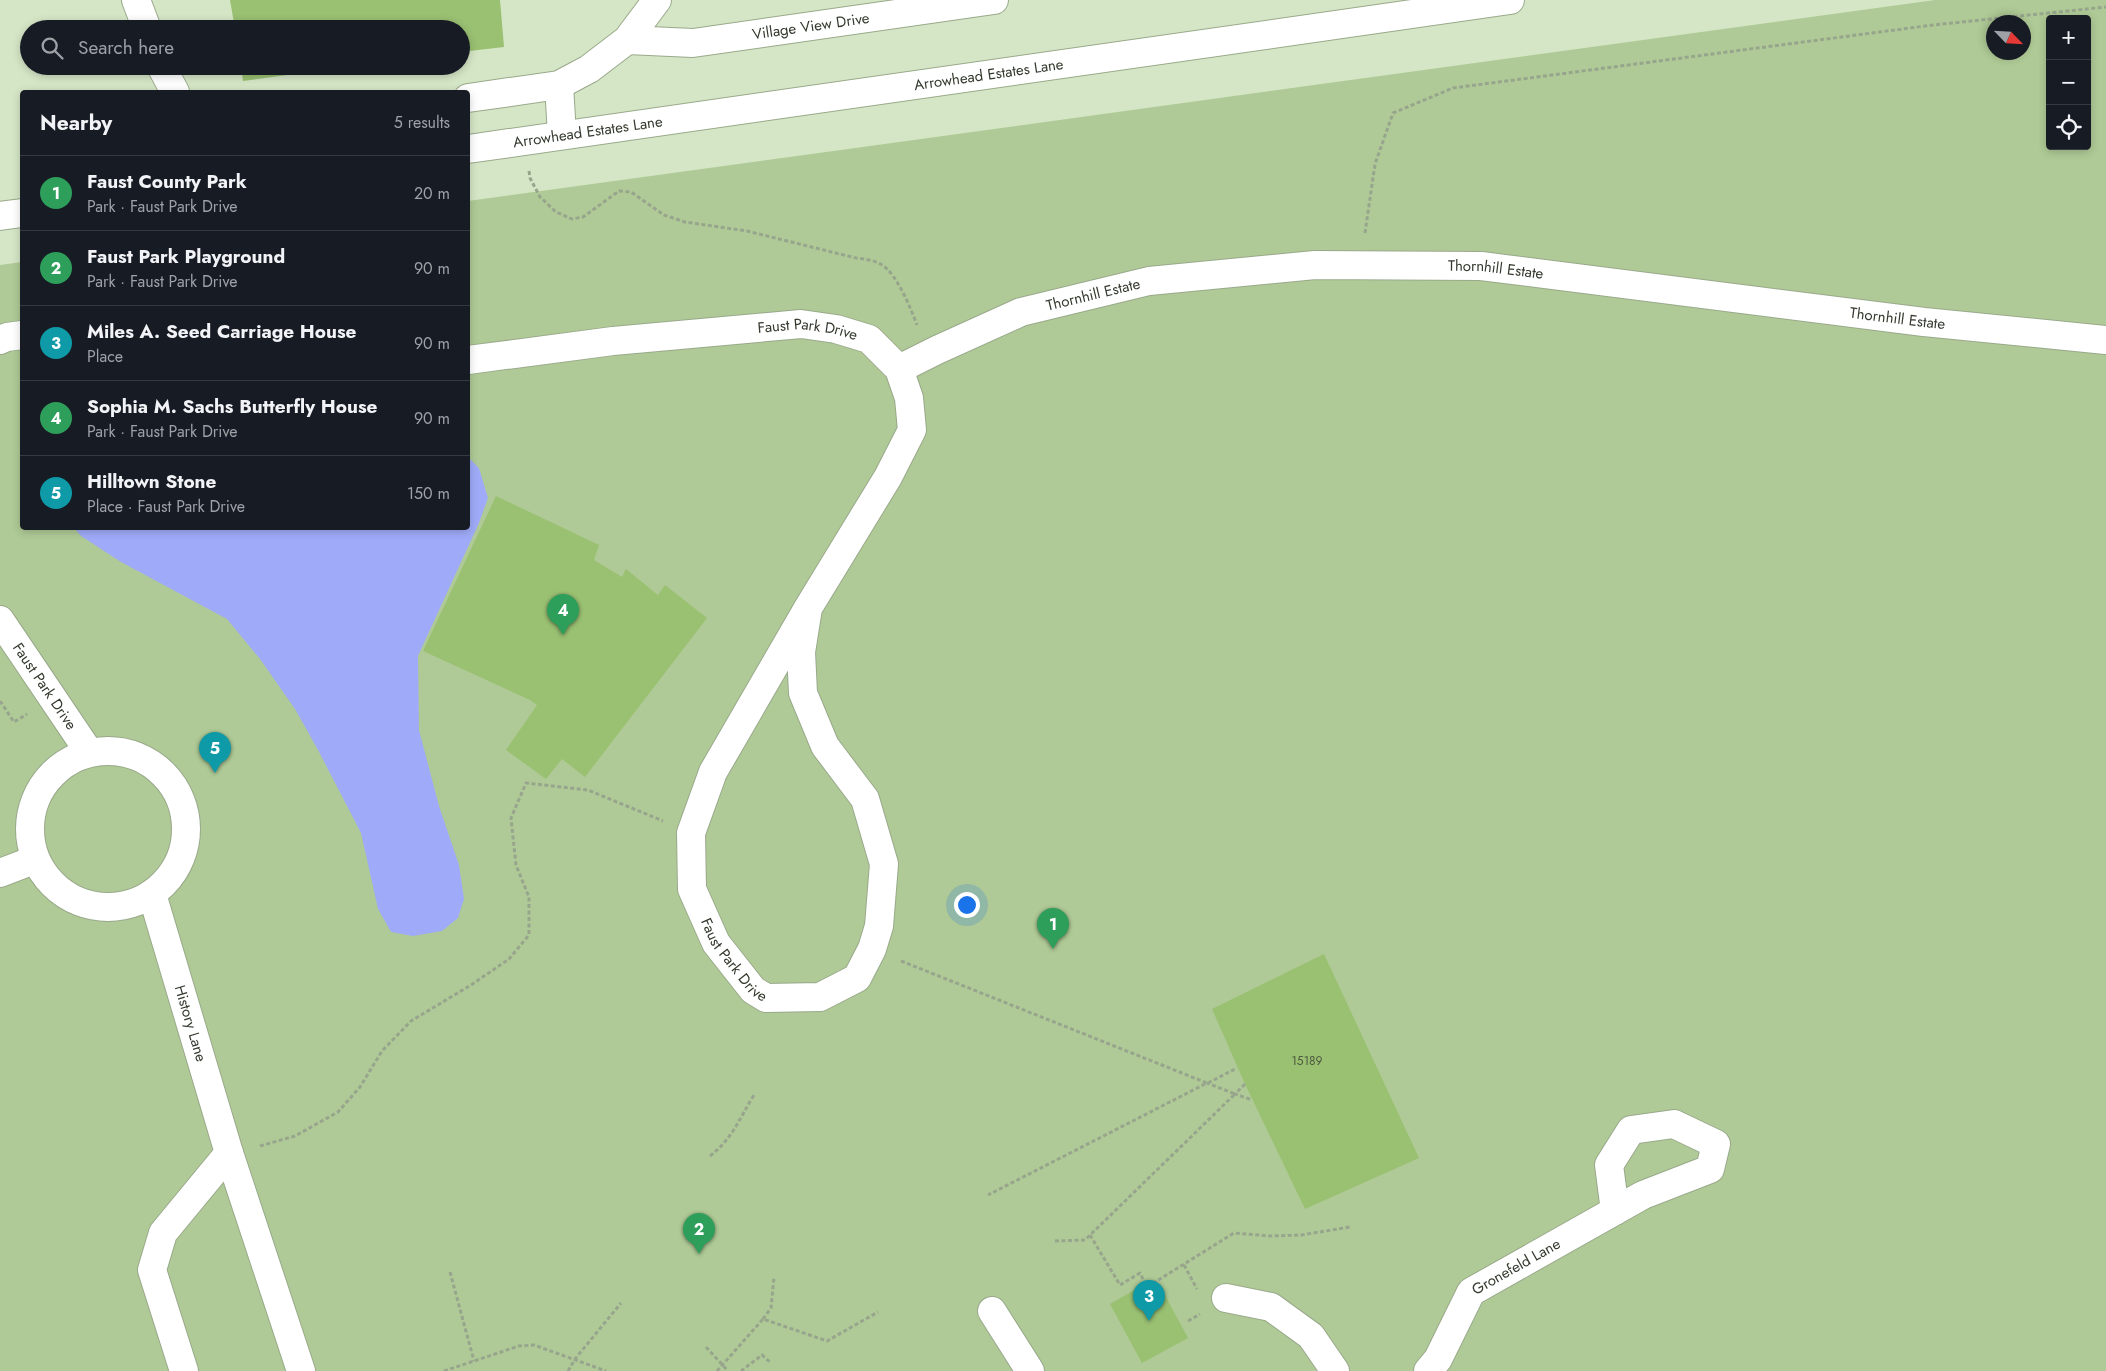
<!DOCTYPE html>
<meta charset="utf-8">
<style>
body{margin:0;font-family:Jost,sans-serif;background:#242831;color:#f1f3f6}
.controls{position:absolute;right:15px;top:15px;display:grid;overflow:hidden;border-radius:5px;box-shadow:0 2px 8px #0003}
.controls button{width:45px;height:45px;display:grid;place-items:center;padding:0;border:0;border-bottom:1px solid #363941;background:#171b24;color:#f1f3f6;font:25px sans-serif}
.compass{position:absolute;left:1986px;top:15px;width:45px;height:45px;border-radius:50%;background:#171b24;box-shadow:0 2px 8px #0003;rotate:115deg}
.you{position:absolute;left:966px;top:904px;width:18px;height:18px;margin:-12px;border:4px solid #fff;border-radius:50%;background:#1a73e8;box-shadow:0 0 0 8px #1a73e833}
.badge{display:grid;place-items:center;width:32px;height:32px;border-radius:50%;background:#a5a6dd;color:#fff;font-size:16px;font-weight:700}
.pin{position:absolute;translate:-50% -41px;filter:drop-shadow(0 1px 2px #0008)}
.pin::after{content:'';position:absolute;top:26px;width:18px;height:15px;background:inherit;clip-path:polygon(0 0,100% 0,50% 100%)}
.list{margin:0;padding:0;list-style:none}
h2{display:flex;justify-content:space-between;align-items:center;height:65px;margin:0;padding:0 20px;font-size:21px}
h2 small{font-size:16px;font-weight:400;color:#9ea1a6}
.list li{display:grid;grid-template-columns:32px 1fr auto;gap:15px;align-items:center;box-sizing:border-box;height:75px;padding:0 20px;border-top:1px solid #363941}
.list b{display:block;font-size:19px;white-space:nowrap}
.list p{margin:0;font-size:16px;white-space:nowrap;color:#9ea1a6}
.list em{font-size:16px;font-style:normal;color:#9ea1a6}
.icon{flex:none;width:28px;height:28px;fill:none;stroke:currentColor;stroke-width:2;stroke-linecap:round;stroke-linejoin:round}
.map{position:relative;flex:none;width:2106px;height:1371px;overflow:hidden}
.search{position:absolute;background:#171b24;box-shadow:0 2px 8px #0003;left:20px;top:20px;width:450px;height:55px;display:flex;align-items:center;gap:12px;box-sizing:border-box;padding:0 18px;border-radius:28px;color:#9ea1a6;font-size:19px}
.panel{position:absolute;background:#171b24;box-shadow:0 2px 8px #0003;left:20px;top:90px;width:450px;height:440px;border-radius:5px}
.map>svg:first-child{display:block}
</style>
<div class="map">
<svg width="2106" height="1371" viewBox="0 0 2106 1371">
<rect width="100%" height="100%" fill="#d5e6c6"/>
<!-- green -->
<path fill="#afca96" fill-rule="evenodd" d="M1935,0H2106V1371H0V265L22,262V528H468V201ZM2050,19H2087V146H2050ZM1994,22H2024V52H1994Z"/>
<!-- water -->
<path fill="#9fabf8" d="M468,457L479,468L488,498L479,523L418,656L419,730L439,806L459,865L464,899L458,918L442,931L413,936L391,932L378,909L361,833L318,750L295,709L260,659L227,619L121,562L81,536L74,528H468Z"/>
<!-- building -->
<path fill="#9ac072" d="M230,0H500L504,47L461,52V29H235Z
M241,66H346V67L243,81Z
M496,496L599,545L594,560L622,577L626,569L658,595L665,585L707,618L585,777L562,759L546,779L506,750L537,705L530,700L423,651Z
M1324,954L1419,1158L1305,1209L1245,1084L1212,1009Z
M1138,1288L1143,1298L1161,1288L1188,1338L1142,1363L1110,1304Z"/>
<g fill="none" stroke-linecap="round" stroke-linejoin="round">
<!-- minor casing -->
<g stroke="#99a98b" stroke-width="30">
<g id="minor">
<path d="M136,0L147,29"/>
<path id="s1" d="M627,40L693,43L994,0"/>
<path d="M161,66L175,92"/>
<path d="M559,85L562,135"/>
<path d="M468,98L559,85L589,69L627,40L657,0"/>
<path id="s2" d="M468,149L1510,0"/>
<path d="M0,216L22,213"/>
<path d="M0,340L7,337L22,335"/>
<path id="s3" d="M468,360L613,341L801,324L836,329L869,339L899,369L909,398L912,430L888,477L808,608L713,772L691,833L692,889L716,943L753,990L766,998L820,997L857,978L872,949L879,926L884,864L865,799L825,746L803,693L801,652L808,608"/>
<path id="s4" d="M899,369L937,350L1021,312L1149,281L1315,265L1481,266L1924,322L2106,340"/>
<path id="s5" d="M0,620L89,752"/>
<circle cx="108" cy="829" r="78"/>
<path d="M0,873L34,860"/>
<path id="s6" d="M152,894L229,1153L301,1371"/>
<path d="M1226,1298L1271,1307L1311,1336L1335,1371"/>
<path d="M992,1311L1030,1371"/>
<path d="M184,1371L152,1270L163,1233L229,1153"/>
<path id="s7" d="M1428,1371L1438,1359L1471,1292L1643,1195L1710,1169L1716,1144L1674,1124L1631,1130L1609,1165L1615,1211"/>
</g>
</g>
<!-- path -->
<path stroke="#98a58d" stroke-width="3" stroke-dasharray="4 2.5" stroke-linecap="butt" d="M529,171L530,178L540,197L556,212L572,219L583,217L619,191L631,192L664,215L685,222L747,231L856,258C865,259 874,260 882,265C897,274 911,309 917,325
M1365,233L1375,164L1393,113L1453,88L1933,25L2106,7
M0,701L14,722L27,714
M901,961L1207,1083L988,1195
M1208,1083L1237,1068
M1245,1084L1235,1094L1252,1100
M260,1146L295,1136L338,1112L360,1087L382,1051L411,1021L471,985L509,959L529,935V897L516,865L511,818L526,783L588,790L663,821
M710,1156C733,1138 739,1119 754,1095
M1090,1235L1120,1285L1140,1273L1147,1287L1234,1233L1270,1236L1301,1235L1350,1227
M1055,1241L1085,1240L1235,1094L1207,1083
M1184,1265L1197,1289
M450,1272L474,1361
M763,1319L771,1308L774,1277
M1188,1321L1200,1314
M706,1347L728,1371
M444,1371L519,1346L534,1345L606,1371
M568,1371L575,1359L621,1303
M717,1371L763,1319L827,1341L878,1312
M741,1371L762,1355L770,1362"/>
<!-- minor -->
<use href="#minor" stroke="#fff" stroke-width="28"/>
</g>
<g text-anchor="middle" stroke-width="4" stroke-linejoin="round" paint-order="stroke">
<!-- number labels -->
<g font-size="12" fill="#4d5b3e">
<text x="1307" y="1065">15189</text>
</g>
<!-- street labels -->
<g font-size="15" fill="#33392d" stroke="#e2f3d3">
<text dy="5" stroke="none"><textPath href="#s1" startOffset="185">Village View Drive</textPath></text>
<text dy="5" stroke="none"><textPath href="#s2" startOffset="526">Arrowhead Estates Lane</textPath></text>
<text dy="5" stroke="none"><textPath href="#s2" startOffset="121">Arrowhead Estates Lane</textPath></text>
<text dy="5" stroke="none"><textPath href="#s4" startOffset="614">Thornhill Estate</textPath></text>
<text dy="5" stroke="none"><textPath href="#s4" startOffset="209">Thornhill Estate</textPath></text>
<text dy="5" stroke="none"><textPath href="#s4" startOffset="1019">Thornhill Estate</textPath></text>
<text dy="5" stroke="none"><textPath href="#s3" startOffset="342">Faust Park Drive</textPath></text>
<text dy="5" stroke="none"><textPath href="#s5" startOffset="80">Faust Park Drive</textPath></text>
<text dy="5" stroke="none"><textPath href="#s3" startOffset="1110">Faust Park Drive</textPath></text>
<text dy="5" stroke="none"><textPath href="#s6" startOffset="135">History Lane</textPath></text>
<text dy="5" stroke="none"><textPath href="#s7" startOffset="142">Gronefeld Lane</textPath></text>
</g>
</g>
</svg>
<div class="controls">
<button>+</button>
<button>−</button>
<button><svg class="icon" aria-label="locate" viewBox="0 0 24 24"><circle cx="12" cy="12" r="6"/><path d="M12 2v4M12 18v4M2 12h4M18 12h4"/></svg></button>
</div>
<svg class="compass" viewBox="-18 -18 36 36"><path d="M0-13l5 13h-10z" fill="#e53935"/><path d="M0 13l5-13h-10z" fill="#9ea1a6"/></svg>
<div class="you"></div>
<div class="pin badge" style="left:1053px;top:949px;background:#2e9e5b">1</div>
<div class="pin badge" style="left:699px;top:1254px;background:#2e9e5b">2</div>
<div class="pin badge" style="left:1149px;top:1321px;background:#0f9aa8">3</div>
<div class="pin badge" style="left:563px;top:635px;background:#2e9e5b">4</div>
<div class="pin badge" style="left:215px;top:773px;background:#0f9aa8">5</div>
<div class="search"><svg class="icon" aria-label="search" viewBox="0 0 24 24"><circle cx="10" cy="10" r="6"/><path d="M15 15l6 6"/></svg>Search here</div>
<section class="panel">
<h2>Nearby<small>5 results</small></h2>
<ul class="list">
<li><span class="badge" style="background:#2e9e5b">1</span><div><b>Faust County Park</b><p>Park · Faust Park Drive</p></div><em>20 m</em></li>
<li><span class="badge" style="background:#2e9e5b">2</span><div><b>Faust Park Playground</b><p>Park · Faust Park Drive</p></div><em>90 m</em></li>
<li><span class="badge" style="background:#0f9aa8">3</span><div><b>Miles A. Seed Carriage House</b><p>Place</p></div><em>90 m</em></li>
<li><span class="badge" style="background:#2e9e5b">4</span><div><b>Sophia M. Sachs Butterfly House</b><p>Park · Faust Park Drive</p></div><em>90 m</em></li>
<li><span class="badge" style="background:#0f9aa8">5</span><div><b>Hilltown Stone</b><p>Place · Faust Park Drive</p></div><em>150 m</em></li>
</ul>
</section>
</div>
